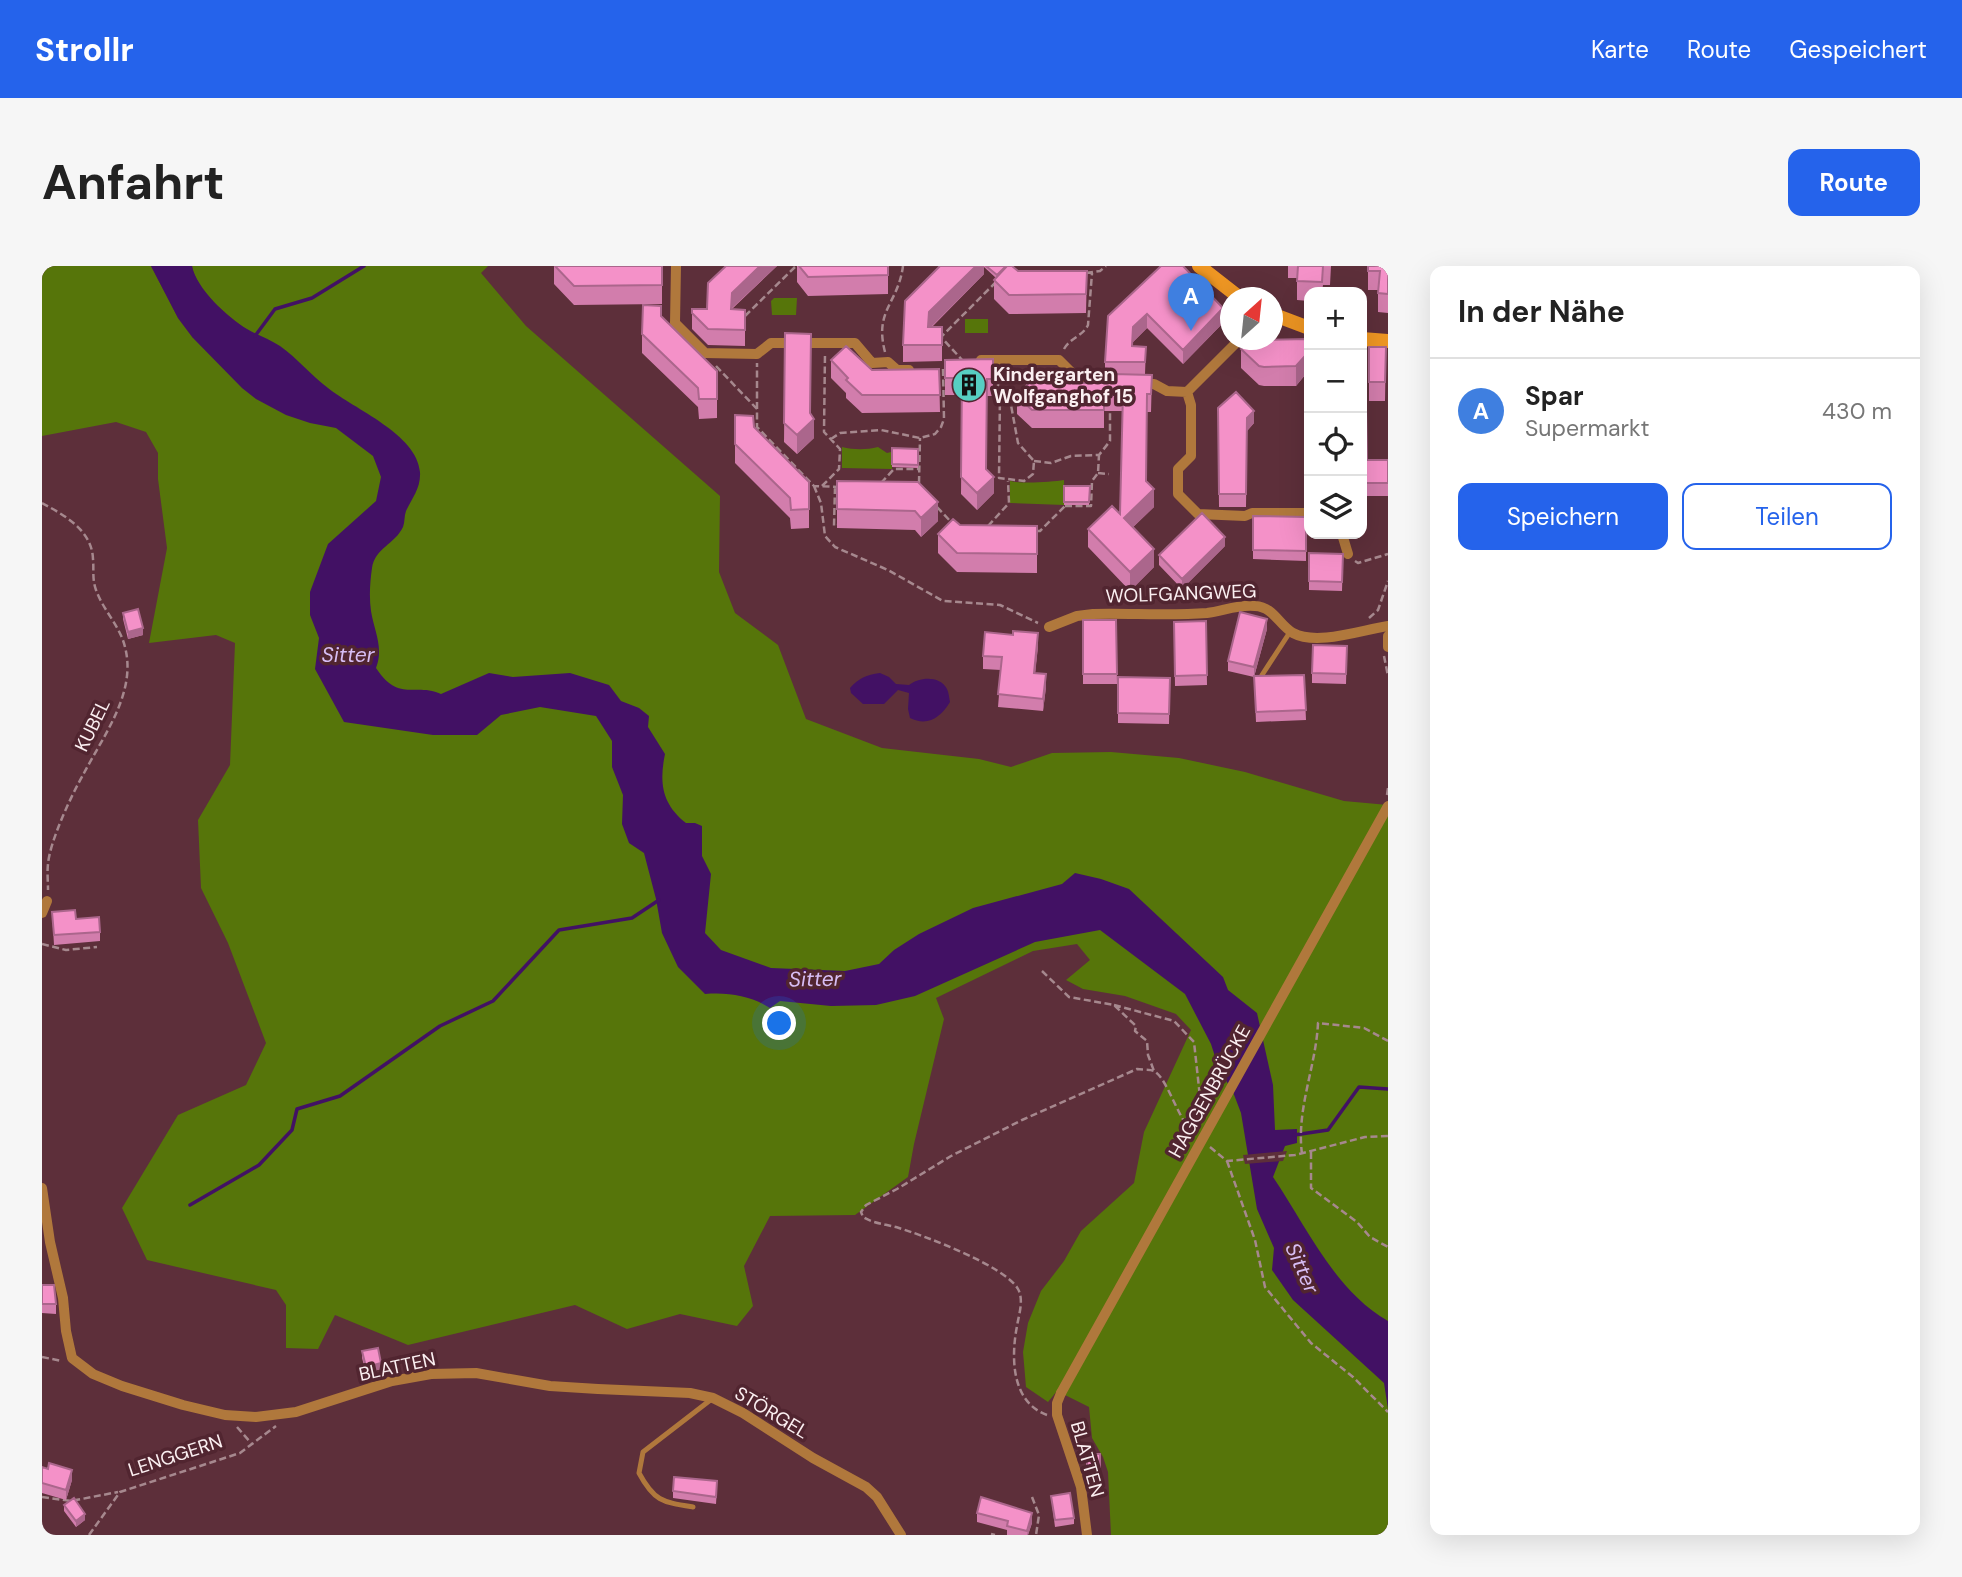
<!DOCTYPE html>
<html lang="de">
<meta charset="utf-8">
<style>
body{margin:0;font-family:"DM Sans",sans-serif;background:#f6f6f6;color:#222}
.controls{position:absolute;right:21px;top:21px;display:grid;overflow:hidden;border-radius:14px;box-shadow:0 7px 28px #0002}
.controls button{width:63px;height:63px;display:grid;place-items:center;padding:0;border:0;border-bottom:2px solid #e0e0e0;background:#fff;color:#222;font:35px sans-serif}
.compass{position:absolute;left:1178px;top:21px;width:63px;height:63px;border-radius:50%;background:#fff;box-shadow:0 7px 28px #0002;rotate:27deg}
.you{position:absolute;left:738px;top:758px;width:24px;height:24px;margin:-18px;border:5px solid #fff;border-radius:50%;background:#1a73e8;box-shadow:0 0 0 10px #1a73e833}
.badge{display:grid;place-items:center;width:46px;height:46px;border-radius:50%;background:#2563eb;color:#fff;font-size:23px;font-weight:700}
.pin{position:absolute;translate:-50% -58px;filter:drop-shadow(0 2px 4px #0008)}
.pin::after{content:'';position:absolute;top:37px;width:24px;height:21px;background:inherit;clip-path:polygon(0 0,100% 0,50% 100%)}
.list{margin:0;padding:0;list-style:none}
h2{display:flex;justify-content:space-between;align-items:center;height:91px;margin:0;padding:0 28px;font-size:30px}
h2 small{font-size:23px;font-weight:400;color:#767676}
.list li{display:grid;grid-template-columns:46px 1fr auto;gap:21px;align-items:center;box-sizing:border-box;height:105px;padding:0 28px;border-top:2px solid #e0e0e0}
.list b{display:block;font-size:26px;white-space:nowrap}
.list p{margin:0;font-size:23px;white-space:nowrap;color:#767676}
.list em{font-size:23px;font-style:normal;color:#767676}
.actions{display:flex;gap:14px;padding:21px 28px}
.actions a{flex:1;padding:16px 0;border:2px solid #2563eb;border-radius:14px;text-align:center;font-size:24px;color:#2563eb}
.actions .main{background:#2563eb;color:#fff}
.icon{flex:none;width:38px;height:38px;fill:none;stroke:currentColor;stroke-width:2;stroke-linecap:round;stroke-linejoin:round}
.map{position:relative;flex:none;width:1346px;height:1269px;overflow:hidden;border-radius:14px}
header{display:flex;align-items:center;gap:42px;box-sizing:border-box;height:98px;padding:0 35px;background:#2563eb;color:#fff}
header strong{font-size:33px}
nav{display:flex;gap:38px;margin-inline-start:auto;font-size:24px}
.intro{display:flex;align-items:center;justify-content:space-between;box-sizing:border-box;height:168px;padding:0 42px}
h1{margin:0;font-size:49px}
.button{padding:18px 32px;border-radius:14px;background:#2563eb;color:#fff;font-size:24px;font-weight:700}
main{display:flex;gap:42px;padding:0 42px}
aside{flex:1;background:#fff;border-radius:14px;box-shadow:0 7px 28px #0002}
.map>svg:first-child{display:block}
</style>
<header>
<strong>Strollr</strong>
<nav><a>Karte</a><a>Route</a><a>Gespeichert</a></nav>
</header>
<div class="intro"><h1>Anfahrt</h1><a class="button">Route</a></div>
<main>
<div class="map">
<svg width="1346" height="1269" viewBox="0 0 1346 1269">
<rect width="100%" height="100%" fill="#5d2f3a"/>
<!-- green -->
<path fill="#56750a" d="M0,0H109L136,52L151,72L207,65C187,51 154,25 150,0H446L439,7L484,60L678,230L677,306L693,347L736,379L764,453L840,482L937,493L969,501L1010,487L1069,486L1137,492L1203,506L1302,535L1346,539V1269H1069L1066,1206L1061,1191L1050,1172L1047,1141L1015,1125L1006,1136L984,1121L981,1086L986,1057L999,1025L1022,995L1039,965L1092,917L1102,866L1149,764L1134,748L1083,730L1041,723L1024,714L1048,694L1035,678L991,685L894,732L902,753L872,878L866,911L813,949L728,950L702,1000L711,1040L695,1060L638,1048L585,1063L533,1039L366,1079L293,1049L276,1083L244,1082V1039L234,1024L105,994L80,942L136,849L204,819L224,777L186,677L159,622L156,554L188,499L193,377L174,369L107,377L125,282L116,213V187L104,166L74,156L0,170Z
M732,32H755L754,49H730L729,35Z
M923,53H946V67H923Z
M800,181C812,184 824,184 836,181L845,187L849,186L850,203L800,202Z
M1022,214V239L968,237V215C980,218 1010,216 1022,214Z"/>
<!-- water -->
<path fill="#421164" d="M109,0H150C154,22 186,52 205,63C215,69 227,73 238,80C255,92 269,109 286,122C312,143 375,168 378,206C379,222 370,232 364,245C362,250 363,256 361,261C353,278 333,282 330,302C328,316 327,331 329,345C332,365 342,381 334,402C357,437 373,416 399,428L447,407L471,411L528,407L567,419L579,435L597,442L607,450L606,461L623,488C617,517 620,538 644,557H653L660,560V590L669,608L663,667L679,684L729,702L803,705L837,698L852,684L877,668L931,642L1020,618L1033,607L1059,613L1087,623L1181,711L1186,724L1215,747L1231,819L1233,864L1255,863V877L1243,880L1231,911C1265,961 1292,1024 1346,1055V1143L1342,1117L1251,1034L1230,1004L1232,982L1215,943L1199,847L1191,826L1177,803L1169,778L1143,728L1058,664L993,676L873,730L834,739L789,740L738,735L728,742C709,730 687,726 663,728L636,701L620,667L614,633L602,587L587,577L580,558L581,529L570,501V475L554,450L498,441L459,449L435,469H391L302,456L273,403L277,372L268,349V326L286,278L334,235L339,211L331,190L294,162L268,157L244,149L214,133L200,122L151,72L136,52Z
M838,407L847,411L854,418L867,419C877,411 898,409 905,423C907,427 907,432 908,436C899,451 886,461 868,452L866,443L867,427L856,424L842,438H821L809,427L808,422C817,412 824,409 838,407Z"/>
<!-- pier -->
<path fill="#5d2f3a" d="M1245,885L1241,895L1203,898L1201,889Z"/>
<g fill="none" stroke-linecap="round" stroke-linejoin="round">
<!-- stream -->
<path stroke="#421164" stroke-width="3.5" d="M213,70L233,43L270,32L322,0
M1252,869L1286,864L1317,821L1346,823
M148,939L217,899L250,864L255,843L298,830L398,760L451,735L517,664L590,652L617,634"/>
<!-- path -->
<path stroke="#a6888e" stroke-width="2.5" stroke-dasharray="7 3.5" stroke-linecap="butt" d="M1044,7L1058,5L1064,0
M703,50L754,0
M1022,83C1028,72 1041,70 1046,59L1050,7
M843,86C832,44 856,38 861,0
M922,96L899,71L954,16
M674,100L715,143V161L772,220L798,221
M953,106H956V114H987L990,117
M956,114V124L969,139L976,177L992,195L991,208L982,215L957,212L958,127
M715,143V97
M789,173L798,167L839,164L878,172L893,168L899,161L902,153L901,103
M992,195L1009,197L1029,190L1057,189L1068,175V143
M1056,207L1067,208
M839,217L852,203H877
M877,217L878,172
M772,220L779,237L783,270L793,281L846,304L901,335L958,339L996,357
M780,220L797,203L798,183L782,166L783,87
M793,221L792,260L795,259
M0,237C22,249 50,264 51,293C52,304 50,313 54,324C61,344 78,360 83,381C95,427 61,470 41,509C29,530 8,575 6,598C5,606 6,616 6,624
M1023,240H1049L1050,215L1056,207L1057,189
M895,241L910,257
M946,260L967,237L966,215
M994,265H998L1024,239
M1313,295L1316,297L1346,288
M1327,352L1336,344L1346,315
M1342,390L1346,410
M1345,529L1346,522
M0,678L24,684L55,681
M1000,705L1027,731L1072,739L1094,760L1093,765L1105,775L1106,789L1112,805
M1072,739L1132,755L1152,776L1158,831L1156,856
M1168,881L1185,895L1253,889L1323,871L1346,870
M1269,886V922L1315,956L1328,971L1346,981
M1260,888C1254,843 1274,801 1276,757L1322,762L1346,775
M1185,895L1213,974L1223,1021L1269,1077L1311,1111L1346,1146
M0,1091L20,1095
M1005,1149C969,1136 969,1091 975,1060C977,1048 982,1034 976,1023C963,1000 883,970 857,962C844,958 832,958 821,951L819,946L824,939L855,923L909,890L980,854L1095,803C1100,804 1108,803 1112,805C1126,813 1136,854 1152,868
M195,1161L209,1177
M0,1231L29,1235L76,1226
M990,1231L997,1249L994,1269
M949,1268L953,1269
M47,1269L78,1226L198,1187L234,1160"/>
<!-- lane -->
<path stroke="#b0783c" stroke-width="5" d="M1220,409L1248,366
M651,1241C620,1236 612,1235 597,1207L601,1186L671,1132"/>
<!-- street -->
<path stroke="#b0783c" stroke-width="10" d="M634,0L633,57L663,87L715,88L729,77H813L830,97L846,96L855,104H867
M939,94H1017L1041,118H1052
M1097,118H1112L1125,125L1145,126L1197,74
M1145,126L1149,139V190L1136,203V228L1156,248L1203,250L1210,247H1267
M1300,268L1306,288
M1007,361L1035,350L1051,348C1088,347 1127,350 1165,347C1181,345 1197,338 1213,340C1232,341 1236,358 1251,367C1275,380 1319,364 1346,360
M1346,370V381
M0,647L5,635
M0,922L8,976L21,1032L24,1065L30,1092L51,1108L80,1120L141,1139L183,1149L214,1151L254,1146L350,1115L389,1108L434,1107L508,1120L556,1123L648,1127L671,1132L701,1147L771,1192L824,1221L835,1231L859,1269
M1019,1127L1015,1137V1149L1039,1221L1045,1269"/>
<!-- secondary -->
<path stroke="#ee9623" stroke-width="14" d="M1157,0L1198,32
M1230,48L1267,62
M1320,73L1346,75"/>
<!-- street-bridge -->
<path stroke="#b0783c" stroke-width="10" d="M1019,1127L1346,540"/>
</g>
<!-- wall -->
<path fill="#d27dac" d="M512,0H620V38L532,39L512,18Z
M684,0H735L690,43L703,44V80L666,79L650,63V43H665Z
M755,0H846V28L766,30L755,16Z
M898,0H965L976,5H1045L1044,47L967,48L952,33V14L954,12L942,1V8L890,61H900V95L861,96V79Z
M1119,0L1181,57L1141,98L1105,62L1091,76L1090,80L1104,81L1103,108L1110,109L1109,146H1105L1104,215L1112,241L1091,261L1112,301L1088,325L1046,281V263L1078,248L1081,145H1062V162H990L975,148V130L1001,117H1071V110H1063V96Z
M1246,0H1289L1288,19H1281L1280,26H1267V35L1255,34V12H1246Z
M1326,0H1346V47L1336,46V24H1326Z
M619,50L675,105V152L657,153L656,141L600,87V68Z
M743,67L768,147L772,172L755,188L742,176Z
M1267,73V116L1263,109L1254,120H1222L1217,119L1199,102V83Z
M1327,81H1344L1343,135H1327Z
M951,93V130H945L944,203L952,227L935,244L919,228L920,129H903V94Z
M789,94L830,104L897,103L898,146L820,147L804,132V127L789,112Z
M1176,142L1212,157L1205,165L1204,241H1177Z
M1320,143L1325,194H1346V230H1320Z
M693,149L712,161L767,216V262L749,263L748,252L693,197Z
M850,182L876,183V202L850,201Z
M795,215L876,216L896,255L879,271L873,264L795,262Z
M1022,220H1048L1047,239H1022Z
M1211,250L1264,251V295L1211,293Z
M918,259L995,260V307L915,306L896,287V268Z
M1183,280L1140,323L1117,299V289Z
M1301,288L1300,325L1267,324V315Z
M81,347L101,369L86,373L81,353Z
M1041,354H1074L1075,418H1041Z
M1164,355L1165,419L1133,420L1132,356Z
M1225,363L1212,411L1186,405V395Z
M996,380L993,407L1004,421L1001,445L956,441L959,404L941,403V390Z
M1305,380L1304,418L1270,417V407Z
M1262,409L1264,454L1214,456L1212,410Z
M1128,412L1127,458L1076,457V447Z
M10,646L34,653L58,666V675L12,679Z
M0,1019L14,1038V1048L0,1047Z
M320,1085L339,1103L324,1107L320,1092Z
M1045,1188H1058V1204H1045Z
M0,1201L30,1214L24,1234L0,1227Z
M675,1222L674,1238L631,1232V1225Z
M1009,1230L1032,1252V1258L1013,1261Z
M22,1239L43,1254L34,1261L22,1245Z
M935,1247L990,1257L986,1269H965V1264L935,1256Z"/>
<!-- shaded-wall -->
<path fill="#ab668c" d="M718,0H735L689,43L690,27Z
M934,0H942V8L887,63L886,61L887,46Z
M1181,42V57L1141,98V84Z
M1105,48V62L1091,76L1090,95L1091,61Z
M1263,90V109L1254,120V100Z
M1212,145V157L1205,165L1204,241L1205,152Z
M772,153V172L755,188V169Z
M952,211V227L935,244V227Z
M1112,223V241L1082,270V252Z
M896,236V255L879,271V252Z
M1183,271V280L1140,323V313Z
M1112,283V301L1088,325V306Z
M1225,353V363L1212,411V401Z
M101,362V369L86,373V366Z
M996,367V380L992,420V407Z
M1004,408V421L1001,445V433Z
M339,1097V1103L324,1107V1101Z
M30,1204V1214L24,1234V1224Z
M990,1247V1257L986,1269H985Z
M43,1248V1254L34,1261V1255Z"/>
<!-- building -->
<path fill="#f491c8" stroke="#ab668c" stroke-width="2" d="M513,0H620V19L532,20Z
M684,0H718L690,27L689,43L703,44V64L666,63L650,47V43H665L666,17Z
M757,0H846V9L766,11Z
M898,0H934L887,46L886,61H900V79H861L863,35Z
M944,0H964L955,9Z
M965,0H970L976,5H1045L1044,28L967,29L952,14Z
M1119,0H1141L1181,42L1141,84L1105,48L1091,61L1090,80L1104,81L1103,96H1063L1066,50Z
M1256,0H1281L1280,16L1255,15Z
M1326,0H1346V28L1336,27L1338,5H1326Z
M601,39L619,40V50L675,105V133H657L656,122L600,68Z
M743,67L769,68L768,147L772,153L755,169L742,157Z
M1267,73V97L1263,90L1254,100L1222,101L1217,100L1199,83L1208,74Z
M804,80L830,104L897,103L898,129H820L804,114L806,112L789,94Z
M1327,81H1344L1343,116H1327Z
M951,93V113H945L944,203L952,211L935,227L919,211L920,112H903V94Z
M1071,108L1110,109L1109,128H1105L1104,215L1112,223L1082,252L1112,283L1088,306L1046,263L1070,240L1078,248L1081,127H1062V144H990L975,130L993,110L1001,117H1071Z
M1194,126L1212,145L1205,152L1204,228H1177L1176,142Z
M1320,143H1324L1325,194H1346V217H1320Z
M693,149L711,150L712,161L767,216V243L749,244L748,232L693,178Z
M850,182L876,183V199L850,198Z
M795,215L876,216L896,236L879,252L873,245L795,243Z
M1022,220H1048L1047,236H1022Z
M1160,247L1183,271L1140,313L1117,289Z
M1211,250L1264,251V285L1211,284Z
M911,253L918,259L995,260V288L915,287L896,268Z
M1267,287L1301,288L1300,316L1267,315Z
M96,343L101,362L86,366L81,347Z
M1198,346L1225,353L1212,401L1186,395Z
M1041,354H1074L1075,408H1041Z
M1164,355L1165,409L1133,410L1132,356Z
M971,365L996,367L992,407L1004,408L1001,433L956,428L960,391L941,390L943,366L971,369Z
M1271,379L1305,380L1304,408L1270,407Z
M1262,409L1264,444L1214,446L1212,410Z
M1076,411L1128,412L1127,448L1076,447Z
M33,644L34,653L57,651L58,666L12,669L10,646Z
M0,1019H12L14,1038H0Z
M336,1082L339,1097L324,1101L320,1085Z
M1045,1188H1058V1201H1045Z
M7,1197L30,1204L24,1224L0,1217V1201L6,1203Z
M632,1211L675,1215L674,1231L631,1225Z
M1028,1227L1032,1252L1013,1254L1009,1230Z
M939,1231L990,1247L985,1265L965,1260L966,1255L935,1247Z
M32,1232L43,1248L34,1255L22,1239Z"/>
<!-- icons -->
<defs>
<g id="building-disc" transform="scale(1.75)"><circle r="9.5" fill="#57cec2" stroke="#512530"/><path d="M-4-6H4V6H1V3H-1V6H-4ZM-2.5-4.3h1.7v1.8h-1.7ZM.8-4.3h1.7v1.8H.8ZM-2.5-1h1.7V.8h-1.7ZM.8-1h1.7V.8H.8Z" fill="#111"/></g>
</defs>
<g fill-rule="evenodd">
<use href="#building-disc" x="927" y="119"/>
</g>
<g text-anchor="middle" stroke-width="7" stroke-linejoin="round" paint-order="stroke">
<!-- poi labels -->
<g font-size="19" font-weight="bold" fill="#fbeff1" stroke="#512530" text-anchor="start">
<text x="951" y="115">Kindergarten<tspan x="951" dy="22">Wolfganghof 15</tspan></text>
</g>
<!-- street labels -->
<g font-size="19" fill="#fbeff1" stroke="#512530">
<text transform="translate(1139 327) rotate(-2)" y="7">WOLFGANGWEG</text>
<text transform="translate(50 459) rotate(-64)" y="7">KUBEL</text>
<text transform="translate(1167 825) rotate(-61)" y="7">HAGGENBRÜCKE</text>
<text transform="translate(355 1100) rotate(-12)" y="7">BLATTEN</text>
<text transform="translate(730 1146) rotate(31)" y="7">STÖRGEL</text>
<text transform="translate(133 1189) rotate(-18)" y="7">LENGGERN</text>
<text transform="translate(1046 1193) rotate(74)" y="7">BLATTEN</text>
</g>
<!-- water labels -->
<g font-size="21" font-style="italic" fill="#d7bdf4" stroke="#512530">
<text x="306" y="396">Sitter</text>
<text transform="translate(773 713) rotate(-1)" y="7">Sitter</text>
<text transform="translate(1260 1002) rotate(66)" y="7">Sitter</text>
</g>
</g>
</svg>
<div class="controls">
<button>+</button>
<button>−</button>
<button><svg class="icon" aria-label="locate" viewBox="0 0 24 24"><circle cx="12" cy="12" r="6"/><path d="M12 2v4M12 18v4M2 12h4M18 12h4"/></svg></button>
<button><svg class="icon" aria-label="layers" viewBox="0 0 24 24"><path d="M12 4l9 5-9 5-9-5zM3 14l9 5 9-5"/></svg></button>
</div>
<svg class="compass" viewBox="-18 -18 36 36"><path d="M0-13l5 13h-10z" fill="#e53935"/><path d="M0 13l5-13h-10z" fill="#767676"/></svg>
<div class="you"></div>
<div class="pin badge" style="left:1149px;top:65px;background:#3f7fe0">A</div>
</div>
<aside>
<h2>In der Nähe<small></small></h2>
<ul class="list">
<li><span class="badge" style="background:#3f7fe0">A</span><div><b>Spar</b><p>Supermarkt</p></div><em>430 m</em></li>
</ul>
<div class="actions"><a class="main">Speichern</a><a>Teilen</a></div>
</aside>
</main>
